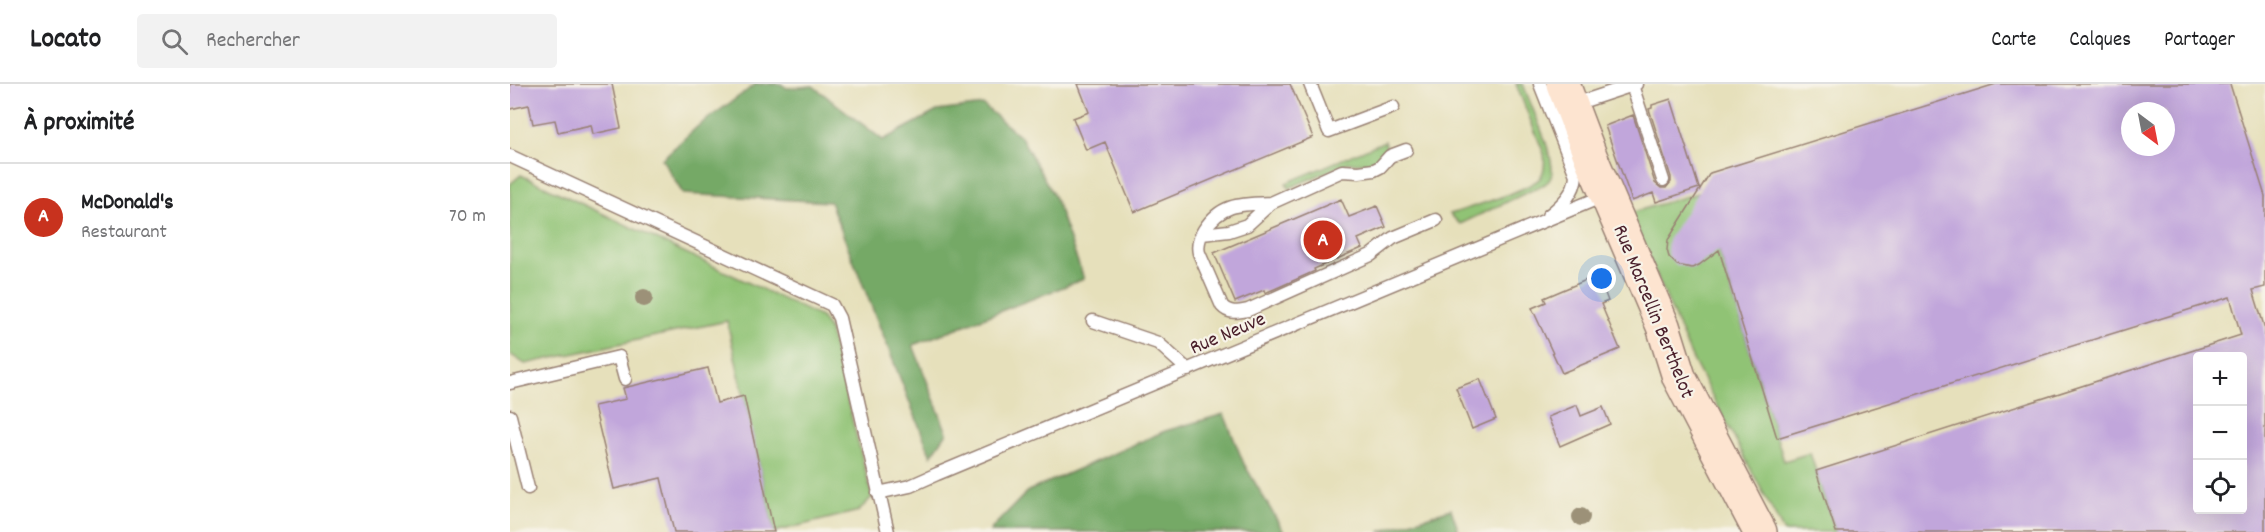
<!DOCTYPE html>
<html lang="fr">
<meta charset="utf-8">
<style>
body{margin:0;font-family:Dekko,sans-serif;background:#f2f2f2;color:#202124}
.controls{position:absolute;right:18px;bottom:18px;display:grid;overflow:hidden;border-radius:6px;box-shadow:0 6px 24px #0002}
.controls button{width:54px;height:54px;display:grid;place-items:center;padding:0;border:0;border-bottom:2px solid #e0e0e0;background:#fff;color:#202124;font:30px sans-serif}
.compass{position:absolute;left:1611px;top:18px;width:54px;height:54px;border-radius:50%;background:#fff;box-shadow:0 6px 24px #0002;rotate:148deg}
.you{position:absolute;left:1092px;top:195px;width:21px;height:21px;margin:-15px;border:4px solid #fff;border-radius:50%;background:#1a73e8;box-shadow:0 0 0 9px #1a73e833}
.badge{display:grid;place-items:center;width:39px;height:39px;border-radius:50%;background:#c8321e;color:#fff;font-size:20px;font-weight:700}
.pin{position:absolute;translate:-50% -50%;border:3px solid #fff;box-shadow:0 2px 6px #0006}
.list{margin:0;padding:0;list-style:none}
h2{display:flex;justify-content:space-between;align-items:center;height:78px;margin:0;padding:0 24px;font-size:26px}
h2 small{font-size:20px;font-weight:400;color:#757577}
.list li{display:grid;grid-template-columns:39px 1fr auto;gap:18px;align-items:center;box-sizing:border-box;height:108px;padding:0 24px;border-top:2px solid #e0e0e0}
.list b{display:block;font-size:22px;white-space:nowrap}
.list p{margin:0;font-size:20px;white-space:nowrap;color:#757577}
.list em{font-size:20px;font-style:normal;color:#757577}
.icon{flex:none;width:33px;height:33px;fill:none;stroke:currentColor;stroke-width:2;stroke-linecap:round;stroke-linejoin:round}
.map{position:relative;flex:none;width:1755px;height:448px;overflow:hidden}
header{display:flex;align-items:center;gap:36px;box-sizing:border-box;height:84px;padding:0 30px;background:#fff;border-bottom:2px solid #e0e0e0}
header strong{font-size:28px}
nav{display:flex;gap:33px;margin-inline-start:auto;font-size:21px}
.search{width:420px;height:54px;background:#f2f2f2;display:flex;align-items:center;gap:15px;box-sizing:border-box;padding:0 21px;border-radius:6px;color:#757577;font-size:22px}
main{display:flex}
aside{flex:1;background:#fff}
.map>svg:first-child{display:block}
</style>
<header>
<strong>Locato</strong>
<div class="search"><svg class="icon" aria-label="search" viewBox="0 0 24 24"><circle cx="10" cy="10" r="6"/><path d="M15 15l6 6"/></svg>Rechercher</div>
<nav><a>Carte</a><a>Calques</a><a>Partager</a></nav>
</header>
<main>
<aside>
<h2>À proximité<small></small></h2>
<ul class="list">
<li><span class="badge">A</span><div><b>McDonald's</b><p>Restaurant</p></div><em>70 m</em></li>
</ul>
</aside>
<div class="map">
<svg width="1755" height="448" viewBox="0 0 1755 448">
<rect width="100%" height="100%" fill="#f7f3e8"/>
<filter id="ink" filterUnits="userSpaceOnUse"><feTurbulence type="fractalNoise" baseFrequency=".0167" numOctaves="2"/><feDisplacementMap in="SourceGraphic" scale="12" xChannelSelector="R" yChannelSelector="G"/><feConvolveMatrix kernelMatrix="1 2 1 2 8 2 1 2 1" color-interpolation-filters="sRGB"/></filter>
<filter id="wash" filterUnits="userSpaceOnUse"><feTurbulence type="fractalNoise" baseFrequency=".008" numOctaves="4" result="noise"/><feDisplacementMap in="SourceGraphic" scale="24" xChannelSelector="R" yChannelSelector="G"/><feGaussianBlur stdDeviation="1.35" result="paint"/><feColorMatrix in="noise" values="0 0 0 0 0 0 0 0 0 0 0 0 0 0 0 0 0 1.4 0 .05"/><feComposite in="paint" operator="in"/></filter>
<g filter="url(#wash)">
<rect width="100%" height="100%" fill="#e6e0bb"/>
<!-- green -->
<path fill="#90c374" stroke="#6d7150" stroke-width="1.5" d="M1006,0H1013C1020,20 1044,70 1042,89C1041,95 1039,97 1035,100L950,140L940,130C958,124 1020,106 1030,94C1035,87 1035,78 1034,70Z
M875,57L876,65L866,76L858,79H837L779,104L776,99Z
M11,91L311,233L319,245L362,413L349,427L264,448L217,237L15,280L0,270V100Z
M1191,108L1274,377L1300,369L1326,448H1274L1182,274L1120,129Z"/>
<!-- forest -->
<path fill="#74a966" stroke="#5f6448" stroke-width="1.5" d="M246,0H271L277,4L303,2L373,56L427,27L473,21L511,53L545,114L574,195L403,261L437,349L421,372L320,118L173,110L152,75L188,42Z
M714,330L734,380L774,448H481L482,444L518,407L655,347Z
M941,425L949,448H869Z"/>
<g id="blocks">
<!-- building -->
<path fill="#c1a6db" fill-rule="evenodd" d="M0,0H102L111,44L83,50L81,41L48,48L45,36L23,40L19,21L0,25Z
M568,0H780L803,53L624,128L595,58L576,66L563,34L579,28Z
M1486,0H1720L1755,112V203L1743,206L1755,245V448H1326L1306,387L1731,251L1720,213L1267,354L1209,166L1189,181L1182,184L1167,181L1159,173L1157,166L1158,156L1200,89ZM1620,27H1656V63H1620ZM1688,273H1732V426H1688Z
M1161,15L1189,104L1146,118L1143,109L1122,117L1095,42L1123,31L1145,99L1151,104H1156L1161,98V93L1139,25L1142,24V21Z
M831,115L839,133L867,122L876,143L848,155L852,164L804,185L805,187L769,203L755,209L754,206L725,218L704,169Z
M1088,191L1098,217L1091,220L1110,265L1052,289L1022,224L1036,218L1034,214Z
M198,284L207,319L234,312L264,448H164L151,394L104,405L84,322L116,315L113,304Z
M970,295L986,335L962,345L946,304Z
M1067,321L1071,332L1093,323L1100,340L1050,362L1038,333Z"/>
</g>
</g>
<g filter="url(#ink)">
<use href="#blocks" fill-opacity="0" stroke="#988073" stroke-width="1.5"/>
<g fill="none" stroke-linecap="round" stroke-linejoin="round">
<!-- service casing -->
<g stroke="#988073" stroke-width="15">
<path id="service" d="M800,0L819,47L883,23
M1030,0L1066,91C1065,109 1052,121 1038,132
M1122,1L1153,96
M1062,21L1126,0
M0,72L322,221L329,234L378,448
M761,119C731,120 711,119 694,146C689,154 687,161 689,169L712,222C719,230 728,228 738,226L861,171L883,154L926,136
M692,150L719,147L737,141L761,119L832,87L849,88L864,86L870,83L880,72L896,66
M583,237L648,259L678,286
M0,299L109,273L115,295
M0,332L18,404
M368,409L400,402L427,390L1096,111"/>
</g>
<!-- secondary casing -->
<g stroke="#988073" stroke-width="36">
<path id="secondary" d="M1053,0L1081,74L1153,242L1169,293L1250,448"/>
</g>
<!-- service -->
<use href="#service" stroke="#fff" stroke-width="12"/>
<!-- secondary -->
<use href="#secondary" stroke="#fde4d0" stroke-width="33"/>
</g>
<!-- trees -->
<g fill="#9c9178">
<circle cx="134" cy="214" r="9"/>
<circle cx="1071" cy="433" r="9"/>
</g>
</g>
<g text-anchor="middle" stroke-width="4.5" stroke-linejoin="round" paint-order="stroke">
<!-- street labels -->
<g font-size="21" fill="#4a1f2b" stroke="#f7f3e8">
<text transform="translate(1145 227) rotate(68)" y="7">Rue Marcellin Berthelot</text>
<text transform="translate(717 248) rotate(-23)" y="7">Rue Neuve</text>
</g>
</g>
</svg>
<div class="controls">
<button>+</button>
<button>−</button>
<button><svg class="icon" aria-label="locate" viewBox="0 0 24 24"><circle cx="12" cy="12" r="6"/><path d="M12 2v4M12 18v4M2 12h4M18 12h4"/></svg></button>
</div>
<svg class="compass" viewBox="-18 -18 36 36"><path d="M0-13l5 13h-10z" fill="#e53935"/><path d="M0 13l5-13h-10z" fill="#757577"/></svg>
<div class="you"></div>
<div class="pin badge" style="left:813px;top:156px">A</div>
</div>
</main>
